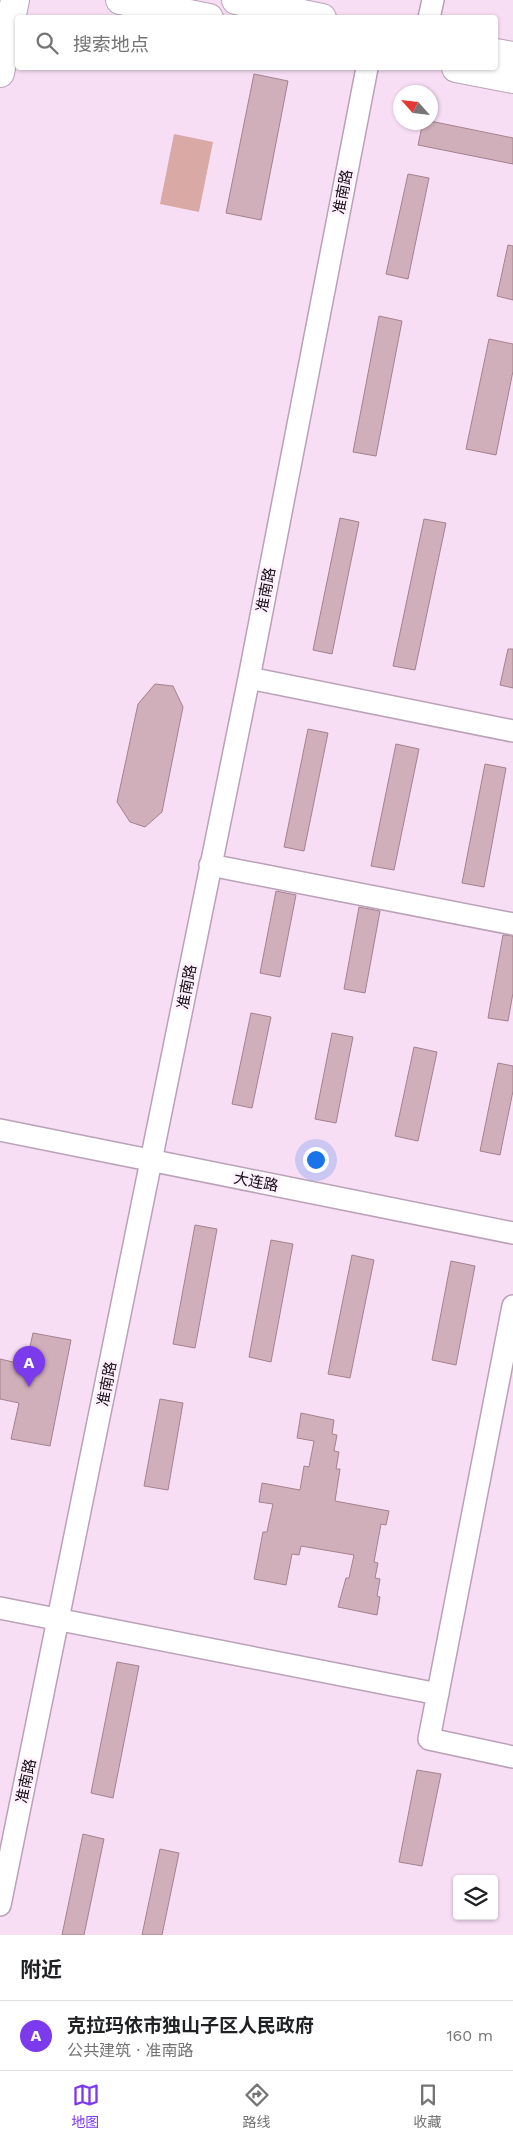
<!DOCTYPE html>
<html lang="zh">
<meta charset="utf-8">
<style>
body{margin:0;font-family:"Work Sans","Noto Sans SC",sans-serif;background:#f2f2f2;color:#202124}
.controls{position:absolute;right:15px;bottom:15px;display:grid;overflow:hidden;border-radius:5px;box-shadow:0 1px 4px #0004}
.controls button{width:45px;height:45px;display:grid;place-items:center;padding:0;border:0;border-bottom:1px solid #e0e0e0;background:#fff;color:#202124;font:25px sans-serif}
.compass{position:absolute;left:393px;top:85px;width:45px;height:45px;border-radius:50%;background:#fff;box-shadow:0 1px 4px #0004;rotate:297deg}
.you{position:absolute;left:315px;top:1159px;width:18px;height:18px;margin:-12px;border:4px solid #fff;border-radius:50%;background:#1a73e8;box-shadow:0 0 0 8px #1a73e833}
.badge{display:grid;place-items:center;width:32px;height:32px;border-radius:50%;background:#7c3aed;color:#fff;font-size:16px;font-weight:700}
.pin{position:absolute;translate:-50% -41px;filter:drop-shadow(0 1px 2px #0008)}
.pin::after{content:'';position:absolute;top:26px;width:18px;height:15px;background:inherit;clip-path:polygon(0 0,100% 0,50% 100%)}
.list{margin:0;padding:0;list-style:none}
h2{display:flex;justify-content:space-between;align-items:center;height:65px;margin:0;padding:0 20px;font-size:21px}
h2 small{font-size:16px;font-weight:400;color:#757577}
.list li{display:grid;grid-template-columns:32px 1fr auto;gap:15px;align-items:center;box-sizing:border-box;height:70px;padding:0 20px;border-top:1px solid #e0e0e0}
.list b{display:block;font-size:19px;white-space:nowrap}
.list p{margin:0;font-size:16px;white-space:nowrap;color:#757577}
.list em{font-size:16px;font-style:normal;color:#757577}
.icon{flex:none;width:28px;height:28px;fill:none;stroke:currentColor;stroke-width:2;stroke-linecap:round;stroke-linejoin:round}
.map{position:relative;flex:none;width:513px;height:1935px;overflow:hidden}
.search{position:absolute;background:#fff;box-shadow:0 1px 4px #0004;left:15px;right:15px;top:15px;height:55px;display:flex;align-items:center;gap:12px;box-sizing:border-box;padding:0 18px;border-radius:5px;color:#757577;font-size:19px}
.sheet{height:135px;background:#fff}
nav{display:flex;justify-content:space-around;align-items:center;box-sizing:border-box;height:70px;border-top:1px solid #e0e0e0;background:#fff;font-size:14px;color:#757577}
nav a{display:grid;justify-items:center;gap:2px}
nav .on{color:#7c3aed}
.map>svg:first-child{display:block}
</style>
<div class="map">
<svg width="513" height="1935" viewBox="0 0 513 1935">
<rect width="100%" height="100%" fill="#f7def5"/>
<!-- green -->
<path fill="#d9aaa5" d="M174,134L213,142L199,212L160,204Z"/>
<!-- building -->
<path fill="#d1afba" stroke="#a3828d" d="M254,74L288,81L261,220L226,213Z
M430,121L513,138V164L418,145L423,122H430Z
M408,174L429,178L408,279L386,274Z
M508,245L513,246V300L497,296Z
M379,316L402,321L376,456L353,452Z
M489,339L513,344V371L496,455L466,449Z
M340,518L359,522L332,654L313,650Z
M424,519L446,523L415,670L393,666Z
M508,649H513V688L500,685Z
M155,684L173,686L183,707L162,812L145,827L130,822L117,802L138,704Z
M308,729L328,733L304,851L284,847Z
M396,744L419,749L394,870L371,866Z
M485,764L506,768L484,887L462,883Z
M276,891L296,895L280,977L260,973Z
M359,907L380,911L365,993L344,989Z
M503,935L513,936V993L508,1021L488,1018Z
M251,1013L271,1017L252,1108L232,1104Z
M332,1033L353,1037L336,1123L315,1119Z
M414,1047L437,1052L418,1141L395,1136Z
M498,1063L513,1066V1091L500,1155L480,1151Z
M195,1225L217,1229L195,1348L173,1344Z
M271,1240L293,1244L271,1362L249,1357Z
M352,1255L374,1260L350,1378L328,1374Z
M451,1261L475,1266L456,1365L432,1360Z
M33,1333L71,1340L50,1446L11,1439L19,1403L0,1399V1359L26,1365Z
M160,1399L183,1403L168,1490L144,1486Z
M301,1413L334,1420L332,1434L337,1435L334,1451L339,1452L336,1469H340L335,1501L389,1511L386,1525L381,1524L374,1562L378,1563L375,1578L380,1579L377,1596L380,1597L377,1615L338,1607L346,1578H349L354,1555L301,1546L299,1555L292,1554L286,1585L254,1579L263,1532H267L273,1504L259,1502L262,1483L300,1490L304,1466L309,1467L314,1441L297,1438Z
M117,1662L139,1666L113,1798L91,1793Z
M417,1770L441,1774L422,1866L399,1862Z
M83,1834L104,1839L84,1935H62Z
M160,1849L179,1853L162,1935H142Z"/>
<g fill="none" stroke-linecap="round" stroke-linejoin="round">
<!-- minor casing -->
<g stroke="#baa1b8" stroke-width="24">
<path id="minor" d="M429,18L433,0
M249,678L513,731
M210,865L513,924
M0,1130L513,1233
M513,1306L429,1739L513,1757
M0,1608L438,1694
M0,1905L249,678L367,68"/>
</g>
<!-- major casing -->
<g stroke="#baa1b8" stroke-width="30">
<path id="major" d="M120,0L209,18
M236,0L322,18
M496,53L513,56
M456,68L513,79
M0,73L15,0"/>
</g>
<!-- minor -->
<use href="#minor" stroke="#fff" stroke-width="21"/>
<!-- major -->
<use href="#major" stroke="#fff" stroke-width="28"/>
</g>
<g text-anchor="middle" stroke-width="5" stroke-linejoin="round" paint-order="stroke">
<!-- street labels -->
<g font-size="15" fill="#150c14" stroke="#feeffd">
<text transform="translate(343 192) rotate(-79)" y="5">准南路</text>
<text transform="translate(266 590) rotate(-79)" y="5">准南路</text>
<text transform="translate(187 987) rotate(-79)" y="5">准南路</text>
<text transform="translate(256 1182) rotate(11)" y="5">大连路</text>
<text transform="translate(107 1384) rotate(-79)" y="5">准南路</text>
<text transform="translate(26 1781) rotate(-78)" y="5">准南路</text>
</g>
</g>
</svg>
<div class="controls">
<button><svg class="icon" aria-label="layers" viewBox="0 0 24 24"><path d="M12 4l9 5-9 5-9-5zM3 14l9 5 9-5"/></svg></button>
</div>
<svg class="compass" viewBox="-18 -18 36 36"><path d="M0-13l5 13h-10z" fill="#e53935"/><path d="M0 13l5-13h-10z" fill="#757577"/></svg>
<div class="you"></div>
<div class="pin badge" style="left:29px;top:1387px">A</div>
<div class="search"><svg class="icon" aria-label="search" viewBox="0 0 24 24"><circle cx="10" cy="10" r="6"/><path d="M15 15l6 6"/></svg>搜索地点</div>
</div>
<section class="sheet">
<h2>附近<small></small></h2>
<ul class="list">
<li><span class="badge">A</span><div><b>克拉玛依市独山子区人民政府</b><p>公共建筑 · 准南路</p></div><em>160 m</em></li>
</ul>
</section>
<nav>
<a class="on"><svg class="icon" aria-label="map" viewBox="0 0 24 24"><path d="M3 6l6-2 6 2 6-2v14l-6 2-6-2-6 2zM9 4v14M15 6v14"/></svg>地图</a>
<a><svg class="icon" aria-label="directions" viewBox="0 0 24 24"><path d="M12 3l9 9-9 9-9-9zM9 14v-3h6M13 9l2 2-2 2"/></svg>路线</a>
<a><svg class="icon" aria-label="saved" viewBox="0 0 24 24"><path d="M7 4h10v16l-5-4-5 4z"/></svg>收藏</a>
</nav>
